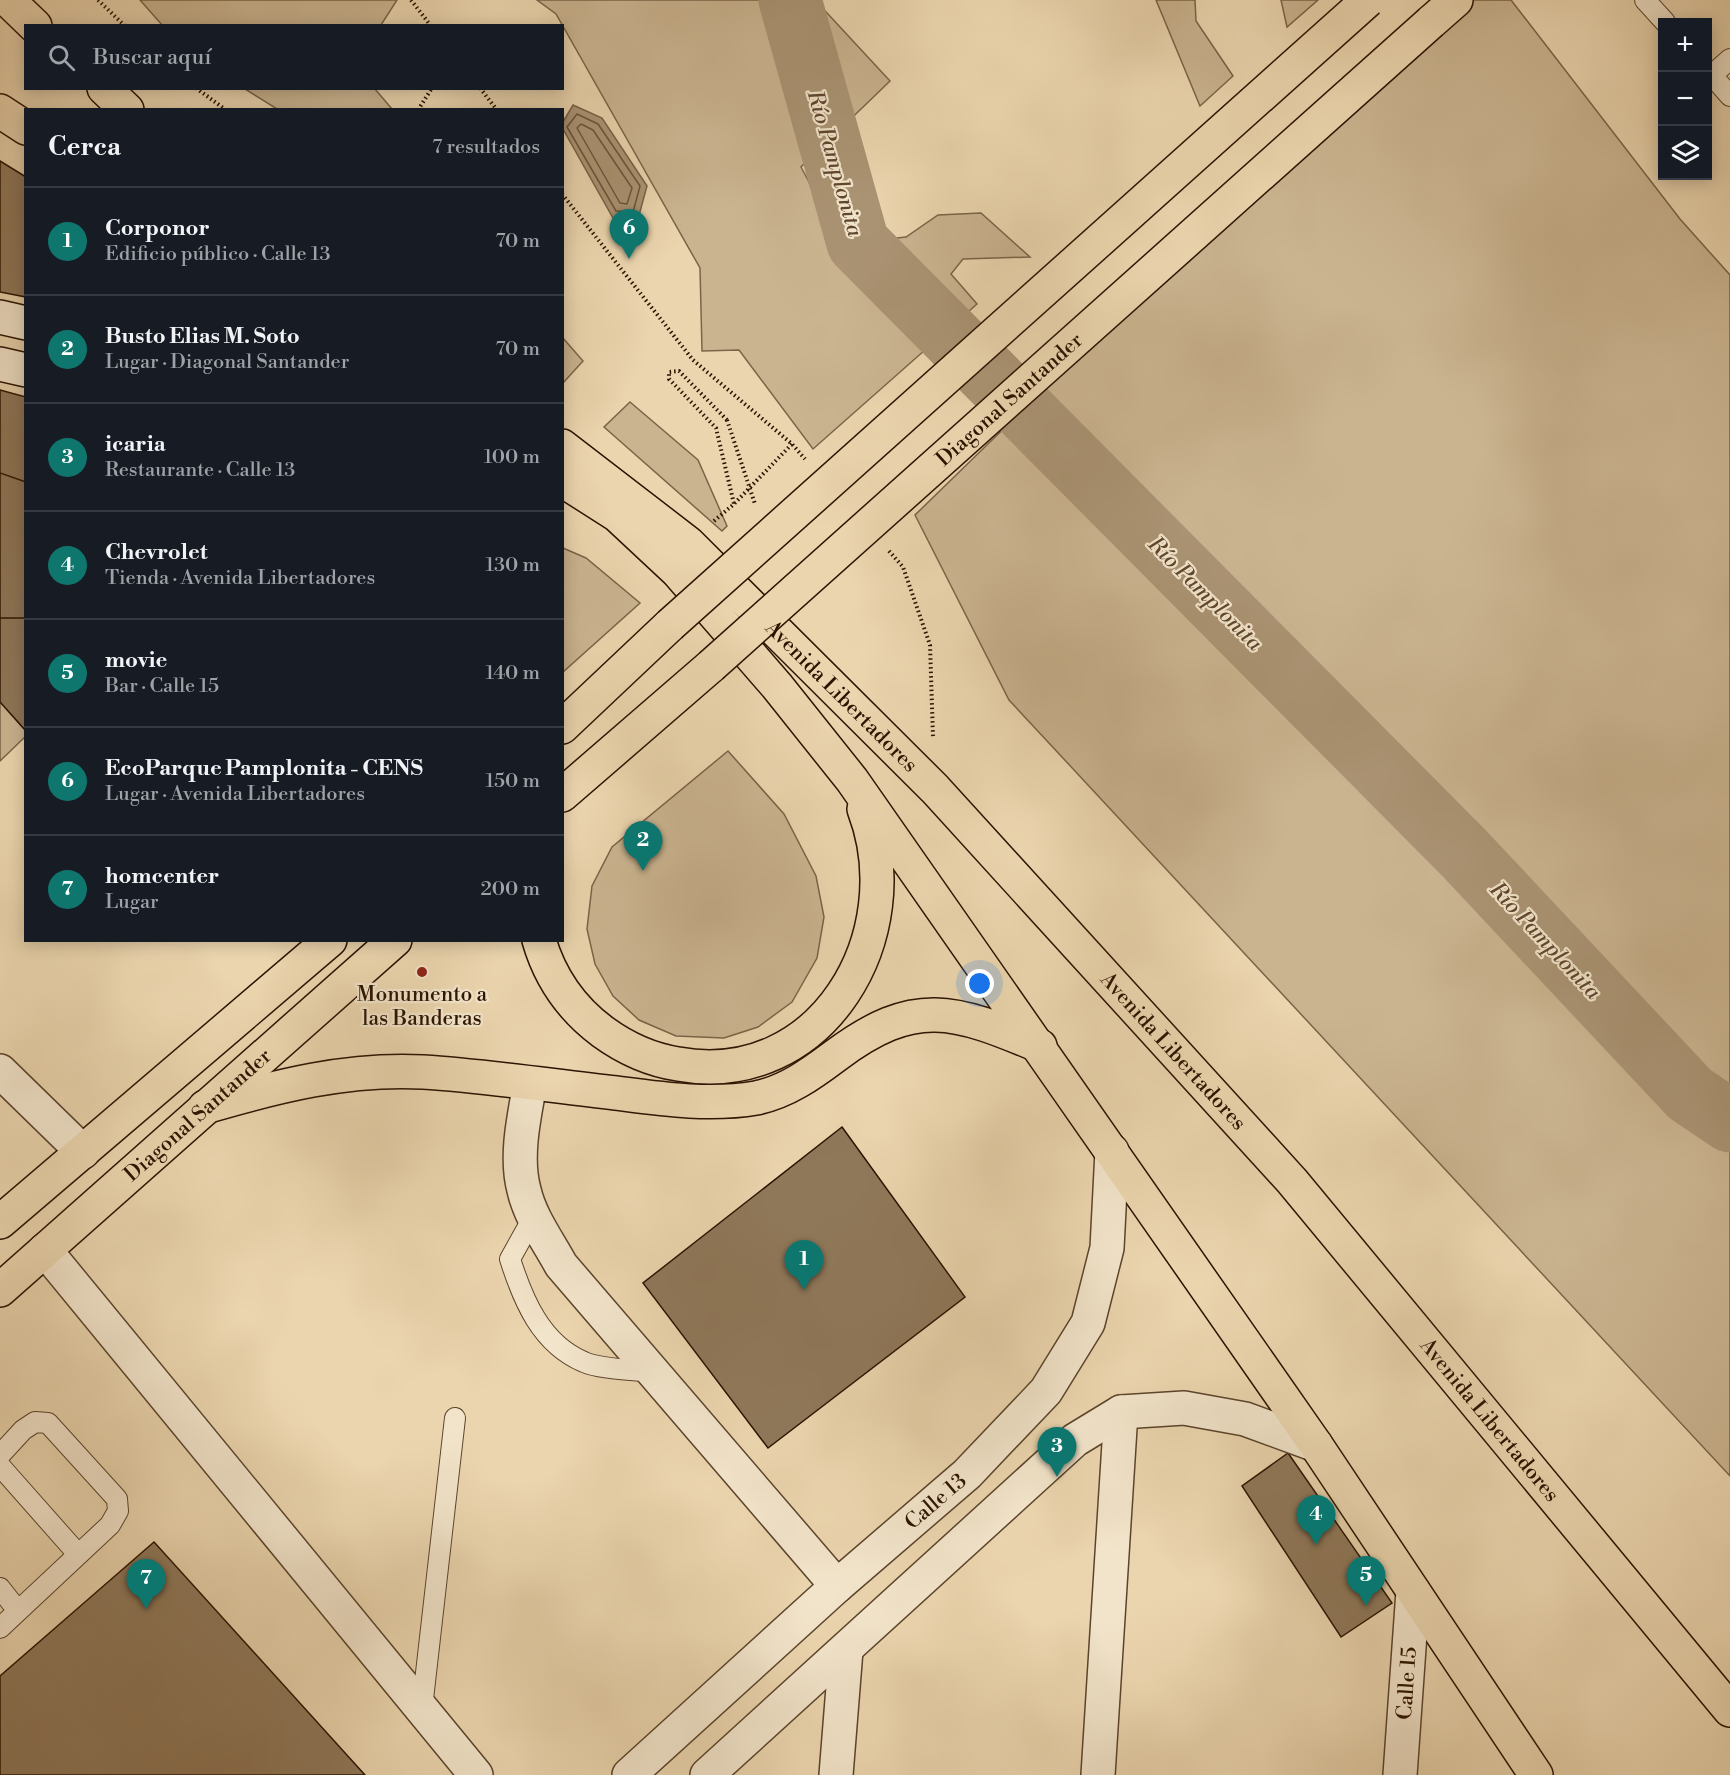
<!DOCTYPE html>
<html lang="es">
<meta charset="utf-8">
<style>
body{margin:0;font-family:"Libre Bodoni",serif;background:#242831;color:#f1f3f6}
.controls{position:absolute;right:18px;top:18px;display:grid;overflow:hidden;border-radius:0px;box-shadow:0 3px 15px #0003}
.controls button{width:54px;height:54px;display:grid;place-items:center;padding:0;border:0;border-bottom:2px solid #363941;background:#171b24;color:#f1f3f6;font:30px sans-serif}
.you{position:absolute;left:980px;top:984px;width:21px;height:21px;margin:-15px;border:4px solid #fff;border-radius:50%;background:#1a73e8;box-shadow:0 0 0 9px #1a73e833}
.badge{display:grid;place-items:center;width:39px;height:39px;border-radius:50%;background:#0f766e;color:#fff;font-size:20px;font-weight:700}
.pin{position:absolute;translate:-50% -50px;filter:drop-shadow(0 2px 3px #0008)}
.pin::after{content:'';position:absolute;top:32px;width:21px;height:18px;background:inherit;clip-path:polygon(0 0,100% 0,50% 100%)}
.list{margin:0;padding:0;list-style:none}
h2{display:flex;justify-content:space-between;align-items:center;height:78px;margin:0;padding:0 24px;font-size:26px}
h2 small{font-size:20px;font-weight:400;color:#9ea1a6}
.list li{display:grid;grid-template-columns:39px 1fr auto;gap:18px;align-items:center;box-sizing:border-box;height:108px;padding:0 24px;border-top:2px solid #363941}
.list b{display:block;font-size:22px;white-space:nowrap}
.list p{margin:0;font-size:20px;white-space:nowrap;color:#9ea1a6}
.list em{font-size:20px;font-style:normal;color:#9ea1a6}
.icon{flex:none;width:33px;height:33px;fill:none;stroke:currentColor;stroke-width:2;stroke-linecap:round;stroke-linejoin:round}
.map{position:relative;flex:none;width:1730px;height:1775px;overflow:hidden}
.search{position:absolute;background:#171b24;box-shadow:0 3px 15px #0003;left:24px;top:24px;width:540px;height:66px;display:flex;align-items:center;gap:15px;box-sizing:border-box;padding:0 21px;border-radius:0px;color:#9ea1a6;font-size:22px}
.panel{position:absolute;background:#171b24;box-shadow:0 3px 15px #0003;left:24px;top:108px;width:540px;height:834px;border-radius:0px}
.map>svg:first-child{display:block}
</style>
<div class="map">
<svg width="1730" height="1775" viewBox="0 0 1730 1775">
<rect width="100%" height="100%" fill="#ebd5ae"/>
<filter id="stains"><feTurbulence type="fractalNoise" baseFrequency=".00333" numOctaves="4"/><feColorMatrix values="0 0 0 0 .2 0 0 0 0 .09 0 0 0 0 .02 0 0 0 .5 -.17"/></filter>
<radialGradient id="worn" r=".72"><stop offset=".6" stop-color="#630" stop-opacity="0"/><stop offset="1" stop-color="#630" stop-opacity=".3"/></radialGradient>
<!-- green -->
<path fill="#cab490" stroke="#7a6448" stroke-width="1.5" d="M140,0H397L381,25L163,26Z
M537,0H815L890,81L801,167L842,244L906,237L938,215L981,213L1030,257L963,259L951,274L977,304L813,449L739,350L702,351L700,268L556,14Z
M1156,0H1195L1196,21L1233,76L1200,106Z
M1281,0H1318L1287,27Z
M1444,0H1511L1680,219L1730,275V1476L1009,700L915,515Z
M245,89H375L392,109H277Z
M562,337L583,361L563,383H562Z
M630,402L698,460L727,526L722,531L604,427Z
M563,548L586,558L640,603L563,672Z
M0,702L26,731L25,737L0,761Z
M728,751L784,814L816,876L824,917L817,958L792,1002L758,1027L724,1038L676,1036L639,1020L613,996L595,964L587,929L592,886L612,847Z"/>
<!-- water -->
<path fill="#aa9373" stroke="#776045" stroke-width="1.5" d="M573,105L602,118L647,186L638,219L613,218L563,129V122Z"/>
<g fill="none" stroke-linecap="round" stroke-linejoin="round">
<!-- shore -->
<path stroke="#6a533a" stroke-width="1.5" d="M577,114L598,124L640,186L633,212L616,211L567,127Z
M581,124L593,130L632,188L627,204L620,203L577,128Z"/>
<!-- river -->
<path stroke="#aa9373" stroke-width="63" d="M790,0L858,243L1463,852L1690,1094L1730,1121"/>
</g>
<!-- building -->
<path fill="#8f785a" stroke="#2b1300" stroke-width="1.5" d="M0,161L26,177V297L0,292Z
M0,390L26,397V731L0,702Z
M0,473L26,482V618H0Z
M842,1127L965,1297L768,1448L643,1283Z
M1288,1453L1392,1603L1341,1637L1242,1486Z
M154,1542L365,1775H0V1676Z"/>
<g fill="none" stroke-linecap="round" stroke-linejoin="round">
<!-- lane casing -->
<g stroke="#5b442c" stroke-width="22">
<path id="lane" d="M1645,0L1665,22
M1708,71L1730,96
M1712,75L1730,59
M534,1216L510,1259C523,1300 541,1344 584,1362C598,1369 636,1370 653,1372
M0,1455L23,1430L35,1422L48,1423L117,1499L118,1511L110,1525L0,1628
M0,1466L77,1553
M0,1588L18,1611
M422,1708L455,1418"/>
</g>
<!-- street casing -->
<g stroke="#5b442c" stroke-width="36">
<g id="street">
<path d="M0,1071L83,1152"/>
<path d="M530,1084C524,1117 515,1157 524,1190C530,1217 548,1241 561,1265L837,1586"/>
<path d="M45,1250L476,1775"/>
<path id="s1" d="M629,1775L837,1586L967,1474L1046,1391L1088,1323L1107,1248L1112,1151"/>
<path d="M707,1775L1075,1440L1121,1412L1184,1408L1245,1419L1316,1445"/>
<path d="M836,1775L846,1650"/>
<path d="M1098,1775L1121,1412"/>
<path id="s2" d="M1400,1775L1413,1591"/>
</g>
</g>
<!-- secondary casing -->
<g stroke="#2b1300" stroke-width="36">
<path id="secondary" d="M0,317L26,323
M0,364L26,370"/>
</g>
<!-- primary casing -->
<g stroke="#2b1300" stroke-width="36">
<g id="primary">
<path d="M8,0L35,26"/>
<path d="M1431,22L1456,0"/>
<path d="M104,88L127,110"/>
<path d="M0,111L26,128"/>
<path id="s3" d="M562,446L688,543L935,789L1292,1181L1730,1710"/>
<path d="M562,480L617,515L677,571L777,686L852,780L1316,1445L1536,1775"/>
<path d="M562,727L670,625"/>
<path d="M562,795L711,666"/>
<path d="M539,940C550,978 572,1009 603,1032C625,1048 652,1060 678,1064C822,1090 912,935 864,809"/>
<path d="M205,1107C277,1086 347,1068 423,1072C487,1076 552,1086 616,1093C662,1099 710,1106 756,1098C786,1092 811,1074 835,1056C915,996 954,1010 1040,1046"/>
<path d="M0,1222L330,940"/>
<path id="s4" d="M0,1290L395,940"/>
</g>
</g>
<!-- path -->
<path stroke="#2b1300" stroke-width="4" stroke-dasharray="1.5 3" stroke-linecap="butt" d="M98,0L125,26
M411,0L431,26
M196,88L226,110
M480,88L497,110
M418,110L432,88
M562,194L693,360L792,444L805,459
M727,420L679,371L669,372V379L716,428L734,504
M714,521L734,504L792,444
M889,551L903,567L930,645L933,737"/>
<!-- lane -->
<use href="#lane" stroke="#f2e4ca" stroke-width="20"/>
<!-- street -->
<use href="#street" stroke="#f2e4ca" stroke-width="33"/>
<!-- secondary -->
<use href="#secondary" stroke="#f2e4ca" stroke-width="33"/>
<!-- primary -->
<use href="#primary" stroke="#ebd5ae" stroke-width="33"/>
<!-- primary-bridge casing -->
<g stroke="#2b1300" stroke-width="36" stroke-linecap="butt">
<g id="primary-bridge">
<path d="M670,625L1368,0"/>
<path id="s5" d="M711,666L1431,22"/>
</g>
</g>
<!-- path-bridge -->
<path stroke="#2b1300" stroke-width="4" stroke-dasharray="1.5 3" stroke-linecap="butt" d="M727,420L755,504"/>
<!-- primary-bridge -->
<use href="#primary-bridge" stroke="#ebd5ae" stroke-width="33"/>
</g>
<!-- markers -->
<circle fill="#8f2418" stroke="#f2e4ca" stroke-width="2" cx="422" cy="972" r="6"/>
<g text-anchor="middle" stroke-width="4.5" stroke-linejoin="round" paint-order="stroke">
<!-- street labels -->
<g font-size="21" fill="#2b1300" stroke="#f2e4ca">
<text dy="7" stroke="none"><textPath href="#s5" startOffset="400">Diagonal Santander</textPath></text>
<text dy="7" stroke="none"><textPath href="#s3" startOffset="376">Avenida Libertadores</textPath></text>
<text dy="7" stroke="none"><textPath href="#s3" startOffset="862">Avenida Libertadores</textPath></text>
<text dy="7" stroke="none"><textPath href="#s4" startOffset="264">Diagonal Santander</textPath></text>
<text dy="7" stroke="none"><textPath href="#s3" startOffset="1348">Avenida Libertadores</textPath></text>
<text dy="7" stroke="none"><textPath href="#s1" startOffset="411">Calle 13</textPath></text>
<text dy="7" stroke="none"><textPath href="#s2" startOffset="92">Calle 15</textPath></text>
</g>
<!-- poi labels -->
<g font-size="21" fill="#2b1300" stroke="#f2e4ca">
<text x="422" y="1001">Monumento a<tspan x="422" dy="24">las Banderas</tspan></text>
</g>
<!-- water labels -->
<g font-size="22" font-style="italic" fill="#5e462e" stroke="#f2e4ca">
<text transform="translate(836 163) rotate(74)" y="8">Río Pamplonita</text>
<text transform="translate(1206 593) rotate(45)" y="8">Río Pamplonita</text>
<text transform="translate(1546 940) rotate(47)" y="8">Río Pamplonita</text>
</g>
</g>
<rect width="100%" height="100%" filter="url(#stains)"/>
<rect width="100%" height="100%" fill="url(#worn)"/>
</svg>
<div class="controls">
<button>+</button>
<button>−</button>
<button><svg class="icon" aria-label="layers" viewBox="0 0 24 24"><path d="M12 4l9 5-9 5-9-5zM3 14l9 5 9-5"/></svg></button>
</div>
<div class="you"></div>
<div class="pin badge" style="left:804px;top:1290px">1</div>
<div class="pin badge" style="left:643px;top:871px">2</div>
<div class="pin badge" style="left:1057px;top:1477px">3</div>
<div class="pin badge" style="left:1316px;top:1545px">4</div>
<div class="pin badge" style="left:1366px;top:1606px">5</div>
<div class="pin badge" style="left:629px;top:259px">6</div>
<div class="pin badge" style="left:146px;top:1609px">7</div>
<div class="search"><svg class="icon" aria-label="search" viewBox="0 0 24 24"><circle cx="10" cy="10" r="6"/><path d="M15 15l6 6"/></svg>Buscar aquí</div>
<section class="panel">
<h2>Cerca<small>7 resultados</small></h2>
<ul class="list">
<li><span class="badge">1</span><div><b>Corponor</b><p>Edificio público · Calle 13</p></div><em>70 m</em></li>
<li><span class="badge">2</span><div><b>Busto Elias M. Soto</b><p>Lugar · Diagonal Santander</p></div><em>70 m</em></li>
<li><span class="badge">3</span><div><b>icaria</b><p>Restaurante · Calle 13</p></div><em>100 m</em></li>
<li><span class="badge">4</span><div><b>Chevrolet</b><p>Tienda · Avenida Libertadores</p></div><em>130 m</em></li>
<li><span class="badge">5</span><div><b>movie</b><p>Bar · Calle 15</p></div><em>140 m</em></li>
<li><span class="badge">6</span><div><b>EcoParque Pamplonita - CENS</b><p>Lugar · Avenida Libertadores</p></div><em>150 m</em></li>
<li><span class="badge">7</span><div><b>homcenter</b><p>Lugar</p></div><em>200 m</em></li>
</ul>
</section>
</div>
